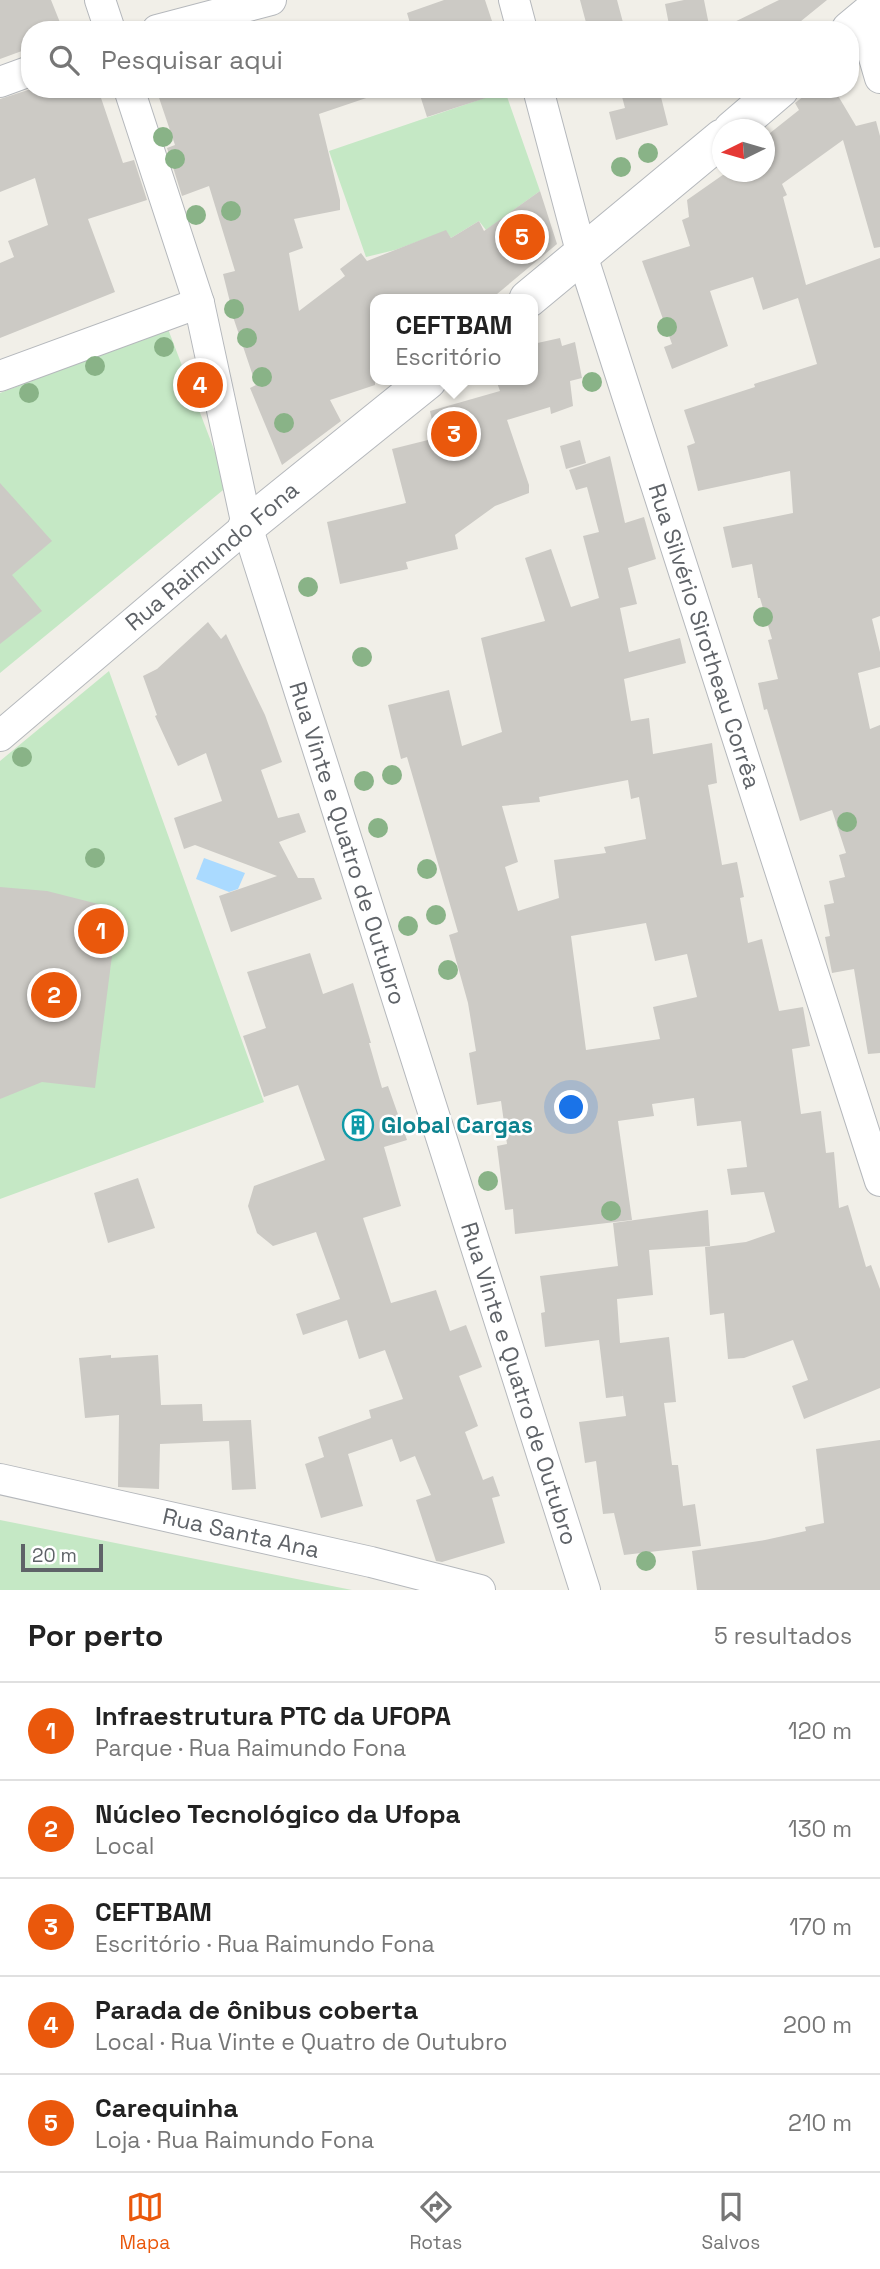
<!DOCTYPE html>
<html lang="pt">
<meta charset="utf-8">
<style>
body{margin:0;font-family:"Space Grotesk",sans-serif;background:#f6f6f6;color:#222}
.compass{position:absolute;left:712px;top:119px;width:63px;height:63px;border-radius:50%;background:#fff;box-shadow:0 2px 5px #0004;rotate:265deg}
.scale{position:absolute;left:21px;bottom:18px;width:82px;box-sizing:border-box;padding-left:7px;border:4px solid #5f6368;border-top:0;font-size:19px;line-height:24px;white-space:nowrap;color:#5f6368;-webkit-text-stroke:5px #fff;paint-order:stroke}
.you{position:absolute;left:572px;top:1108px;width:24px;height:24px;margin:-18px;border:5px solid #fff;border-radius:50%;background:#1a73e8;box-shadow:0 0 0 10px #1a73e833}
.badge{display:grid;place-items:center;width:46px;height:46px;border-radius:50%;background:#ea580c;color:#fff;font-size:23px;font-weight:700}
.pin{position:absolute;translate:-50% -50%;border:4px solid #fff;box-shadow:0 2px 7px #0006}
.popup{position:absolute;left:370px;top:294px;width:168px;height:91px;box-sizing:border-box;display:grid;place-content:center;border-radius:14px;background:#fff;filter:drop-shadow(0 2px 5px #0005);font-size:23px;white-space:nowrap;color:#767676}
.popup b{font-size:26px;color:#222}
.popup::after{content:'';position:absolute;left:50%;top:100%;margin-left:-14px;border:14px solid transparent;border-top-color:#fff}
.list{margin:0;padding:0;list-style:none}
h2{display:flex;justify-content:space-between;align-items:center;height:91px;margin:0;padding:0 28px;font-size:30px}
h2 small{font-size:23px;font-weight:400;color:#767676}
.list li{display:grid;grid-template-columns:46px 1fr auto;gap:21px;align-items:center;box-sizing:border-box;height:98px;padding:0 28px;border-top:2px solid #e0e0e0}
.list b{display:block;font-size:26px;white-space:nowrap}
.list p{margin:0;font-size:23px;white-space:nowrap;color:#767676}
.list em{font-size:23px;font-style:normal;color:#767676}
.icon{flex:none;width:38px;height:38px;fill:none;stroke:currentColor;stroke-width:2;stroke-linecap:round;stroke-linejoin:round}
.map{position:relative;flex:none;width:880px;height:1590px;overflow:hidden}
.search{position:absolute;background:#fff;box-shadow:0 2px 5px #0004;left:21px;right:21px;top:21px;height:77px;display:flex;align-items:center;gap:18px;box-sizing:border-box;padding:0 24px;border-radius:28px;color:#767676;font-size:26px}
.sheet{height:581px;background:#fff}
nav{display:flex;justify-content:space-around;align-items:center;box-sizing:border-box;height:98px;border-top:2px solid #e0e0e0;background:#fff;font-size:19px;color:#767676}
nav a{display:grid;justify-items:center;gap:4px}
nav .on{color:#ea580c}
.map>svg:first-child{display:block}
</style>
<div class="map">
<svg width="880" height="1590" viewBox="0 0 880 1590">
<rect width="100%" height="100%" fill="#f1efe8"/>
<!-- green -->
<path fill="#c5e8c5" d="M505,91L540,191L486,230L479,221L451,238L446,231L395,250L366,257L329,151Z
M168,329L228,486L0,673V393Z
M109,671L264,1102L0,1199V761Z
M0,1520L352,1590H0Z"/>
<!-- water -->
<path fill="#aadaff" d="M204,858L245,873L238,889L229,892L196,879Z"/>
<!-- building -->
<path fill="#cccac5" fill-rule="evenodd" d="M0,0H51L63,30H30V48L0,59Z
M444,0H485L495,30H412L407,13Z
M580,0H617L625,30H588Z
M684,0H704L710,30H670L665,4Z
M779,0H827L790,30H718Z
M31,89H98L123,163L134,160L147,200L88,219L115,292L0,338V263L14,257L8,241L48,225L35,178L0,192V99Z
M156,89H380L381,93L319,114L340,200V210L294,219L303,248L289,253L299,311L345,276L340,269L361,253L367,261L446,230L451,238L479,221L484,231L540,191L557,244L491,299H375V385L330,400L341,421L282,465L250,388L256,385L228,302H230L223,274L235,271L209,186L182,196L167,148L175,145Z
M418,89H497L498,94L427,117Z
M620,89H659L668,125L616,140L609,112L625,108Z
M813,89H834L856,126L876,121L880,136V247L874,248L843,140L782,184L787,195L783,197L806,285L880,258V616L872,619L880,652V667L858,673L870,729L880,725V1053L868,1054L854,969L832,973L825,937L830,936L824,905L834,903L829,881L845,877L839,855L846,853L832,810L800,821L767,709L764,710L758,683L778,679L768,640L772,639L760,598H758L752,564L732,568L723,527L793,513L790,471L698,491L687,446L695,443L684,410L755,387L754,384L817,364L798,298L763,310L753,277L710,291L728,346L672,369L664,347L672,344L642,261L690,246L682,220L689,217L687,200L727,172H765V137L799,110L795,103Z
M560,338L562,346L575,342L582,378L570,381L573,406L551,414L550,407L507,420L529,485V493L495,506L455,535L458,549L406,562L408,569L340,584L327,522L406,503L392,449L436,438L430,411L500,391L496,380H533V344Z
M580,440L586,463L566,469L560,446Z
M610,456L625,523L644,517L656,559L628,568L637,604L620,608L629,652L680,638L686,663L624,679L631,721L649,718L653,754L712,743L717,783L708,785L722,865L737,862L744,897L740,898L748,943L762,939L779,1011L803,1007L810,1046L792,1049L801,1114L821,1111L826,1153L834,1152L839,1208L848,1205L866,1267L871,1265L880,1289V1388L804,1419L792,1386L808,1380L793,1340L744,1358L728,1359L724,1313L710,1315L705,1247L746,1242L775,1232L764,1192L731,1195L727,1169L747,1167L741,1121L697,1126L694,1098L652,1104L654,1116L618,1121L632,1220L515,1234L513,1209L505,1210L497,1146L507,1144L501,1101L477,1105L469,1053L476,1051L468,1003L449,935L458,932L407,757L401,759L388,705L449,690L462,746L502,732L481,638L545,621L525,558L551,549L571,607L599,598L583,536L599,532L587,487L576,490L569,470ZM628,780L631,799L639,797L646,839L604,847L606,853L554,860L559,898L518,911L505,867L518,862L502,806L540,802L539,797ZM646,923L655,961L687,954L697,997L653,1007L660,1039L586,1050L571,936Z
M0,483L52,541L12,575L42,611L0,644Z
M208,622L221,639L226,634L265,715L282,762L261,770L278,818L299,813L306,832L279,842L298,878H314L322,899L231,932L219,896L277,876L195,845L184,849L174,818L222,801L206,753L178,766L155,716L157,715L143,676L157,669Z
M0,887L47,891L118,909L95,1088L42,1082L0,1099Z
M310,953L323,994L353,983L371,1043H369L382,1088L388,1086L407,1140L384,1147L401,1206L363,1218L391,1303L436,1290L450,1331L466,1325L482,1367L459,1376L478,1426L465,1432L483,1480L493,1476L500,1496L492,1498L505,1543L442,1562L436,1561L416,1500L431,1495L415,1456L400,1462L392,1439L348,1454L363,1506L321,1518L305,1464L324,1457L318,1437L371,1418L369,1410L403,1399L385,1350L359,1359L347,1320L303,1335L296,1314L340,1299L316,1232L273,1246L257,1233L248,1206L254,1186L325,1160L298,1085L264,1097L243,1036L266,1028L247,972Z
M138,1178L155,1228L108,1243L94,1193Z
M708,1210L710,1246L649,1250L653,1295L617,1299L620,1343L669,1337L676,1402L664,1403L672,1465H678L683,1506L695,1504L701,1546L624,1555L614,1513L603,1514L596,1461L585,1463L579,1422L626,1416L622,1388L623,1396L606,1398L599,1340L545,1347L541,1313L545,1312L540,1276L618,1266L613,1223Z
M111,1355V1358L158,1355L161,1405L202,1404L203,1421L251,1420L256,1489L232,1490L229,1441L160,1444L159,1489L118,1487L119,1415L85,1418L79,1358Z
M880,1440V1590H697L692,1551L765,1540L806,1531L805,1527L824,1523L816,1449Z"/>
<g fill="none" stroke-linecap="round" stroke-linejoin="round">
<!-- minor casing -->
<g stroke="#b5b8bc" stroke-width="32">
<g id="minor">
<path d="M100,0L110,30"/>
<path d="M514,0L522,30"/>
<path d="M863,20L880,78"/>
<path d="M157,30L271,0"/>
<path d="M0,82L30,71"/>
<path id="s1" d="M129,89L199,303L247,526L585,1590"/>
<path id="s2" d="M538,89L582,255L880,1181"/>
<path d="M0,376L199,303"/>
<path d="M0,736L247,526"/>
<path id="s3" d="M0,1479L371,1562L480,1590"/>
</g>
</g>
<!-- tertiary casing -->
<g stroke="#b5b8bc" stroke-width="39">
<path id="tertiary" d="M850,30L880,5
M732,130L780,89
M528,299L722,138
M247,526L428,380"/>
</g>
<!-- minor -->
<use href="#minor" stroke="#fff" stroke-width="30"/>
<!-- tertiary -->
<use href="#tertiary" stroke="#fff" stroke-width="37"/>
</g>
<!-- trees -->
<g fill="#89b387">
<circle cx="163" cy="137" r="10"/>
<circle cx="648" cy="153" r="10"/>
<circle cx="175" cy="159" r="10"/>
<circle cx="621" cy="167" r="10"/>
<circle cx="231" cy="211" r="10"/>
<circle cx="196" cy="215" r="10"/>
<circle cx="234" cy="309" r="10"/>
<circle cx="667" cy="327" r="10"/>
<circle cx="247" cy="338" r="10"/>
<circle cx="164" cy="347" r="10"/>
<circle cx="95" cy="366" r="10"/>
<circle cx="262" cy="377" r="10"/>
<circle cx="592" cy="382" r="10"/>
<circle cx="29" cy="393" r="10"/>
<circle cx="284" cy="423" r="10"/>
<circle cx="308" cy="587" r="10"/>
<circle cx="763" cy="617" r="10"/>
<circle cx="362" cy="657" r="10"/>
<circle cx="22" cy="757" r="10"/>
<circle cx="392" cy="775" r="10"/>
<circle cx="364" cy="781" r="10"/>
<circle cx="847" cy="822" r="10"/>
<circle cx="378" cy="828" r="10"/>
<circle cx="95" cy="858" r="10"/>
<circle cx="427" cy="869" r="10"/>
<circle cx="436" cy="915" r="10"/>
<circle cx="408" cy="926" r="10"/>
<circle cx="448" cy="970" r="10"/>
<circle cx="488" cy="1181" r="10"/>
<circle cx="611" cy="1211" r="10"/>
<circle cx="646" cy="1561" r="10"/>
</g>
<!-- icons -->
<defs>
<g id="building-ring" transform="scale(1.575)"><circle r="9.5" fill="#fff" stroke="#0f9aa8" stroke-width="1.5"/><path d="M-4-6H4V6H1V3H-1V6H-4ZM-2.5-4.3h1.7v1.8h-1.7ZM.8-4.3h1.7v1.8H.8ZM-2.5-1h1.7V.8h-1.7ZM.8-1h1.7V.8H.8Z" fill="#0f9aa8"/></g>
</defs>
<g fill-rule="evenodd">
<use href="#building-ring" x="358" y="1125"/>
</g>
<g text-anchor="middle" stroke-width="5" stroke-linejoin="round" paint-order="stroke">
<!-- street labels -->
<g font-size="23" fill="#5f6368" stroke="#fff">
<text transform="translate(212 556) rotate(-40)" y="8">Rua Raimundo Fona</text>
<text dy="8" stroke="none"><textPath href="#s2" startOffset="572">Rua Silvério Sirotheau Corrêa</textPath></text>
<text dy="8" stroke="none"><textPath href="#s1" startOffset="786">Rua Vinte e Quatro de Outubro</textPath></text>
<text dy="8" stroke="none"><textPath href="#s1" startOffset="1353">Rua Vinte e Quatro de Outubro</textPath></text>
<text dy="8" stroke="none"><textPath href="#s3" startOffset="247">Rua Santa Ana</textPath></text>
</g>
<!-- culture labels -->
<g font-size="23" font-weight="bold" fill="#0d838f" stroke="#fff" text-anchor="start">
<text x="381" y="1133">Global Cargas</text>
</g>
</g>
</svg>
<svg class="compass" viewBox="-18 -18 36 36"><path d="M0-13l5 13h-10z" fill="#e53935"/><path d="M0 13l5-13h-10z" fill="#767676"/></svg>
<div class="scale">20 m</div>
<div class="you"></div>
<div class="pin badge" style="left:101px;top:931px">1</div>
<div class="pin badge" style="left:54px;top:995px">2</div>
<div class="pin badge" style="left:454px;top:434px">3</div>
<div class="popup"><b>CEFTBAM</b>Escritório</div>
<div class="pin badge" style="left:200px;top:385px">4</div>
<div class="pin badge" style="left:522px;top:237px">5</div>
<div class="search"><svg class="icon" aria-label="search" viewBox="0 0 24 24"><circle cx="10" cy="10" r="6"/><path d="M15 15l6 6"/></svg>Pesquisar aqui</div>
</div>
<section class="sheet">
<h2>Por perto<small>5 resultados</small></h2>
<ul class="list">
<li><span class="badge">1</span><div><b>Infraestrutura PTC da UFOPA</b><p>Parque · Rua Raimundo Fona</p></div><em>120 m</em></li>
<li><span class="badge">2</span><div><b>Núcleo Tecnológico da Ufopa</b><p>Local</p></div><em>130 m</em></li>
<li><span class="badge">3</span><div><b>CEFTBAM</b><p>Escritório · Rua Raimundo Fona</p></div><em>170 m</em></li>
<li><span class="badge">4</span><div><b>Parada de ônibus coberta</b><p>Local · Rua Vinte e Quatro de Outubro</p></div><em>200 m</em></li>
<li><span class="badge">5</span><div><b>Carequinha</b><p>Loja · Rua Raimundo Fona</p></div><em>210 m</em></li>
</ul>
</section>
<nav>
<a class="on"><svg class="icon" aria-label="map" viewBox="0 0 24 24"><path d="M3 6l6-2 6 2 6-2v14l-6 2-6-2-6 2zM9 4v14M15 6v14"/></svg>Mapa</a>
<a><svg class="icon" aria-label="directions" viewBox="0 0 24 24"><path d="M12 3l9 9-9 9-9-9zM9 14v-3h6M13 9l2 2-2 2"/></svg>Rotas</a>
<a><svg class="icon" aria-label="saved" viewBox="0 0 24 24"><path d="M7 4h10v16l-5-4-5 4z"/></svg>Salvos</a>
</nav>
